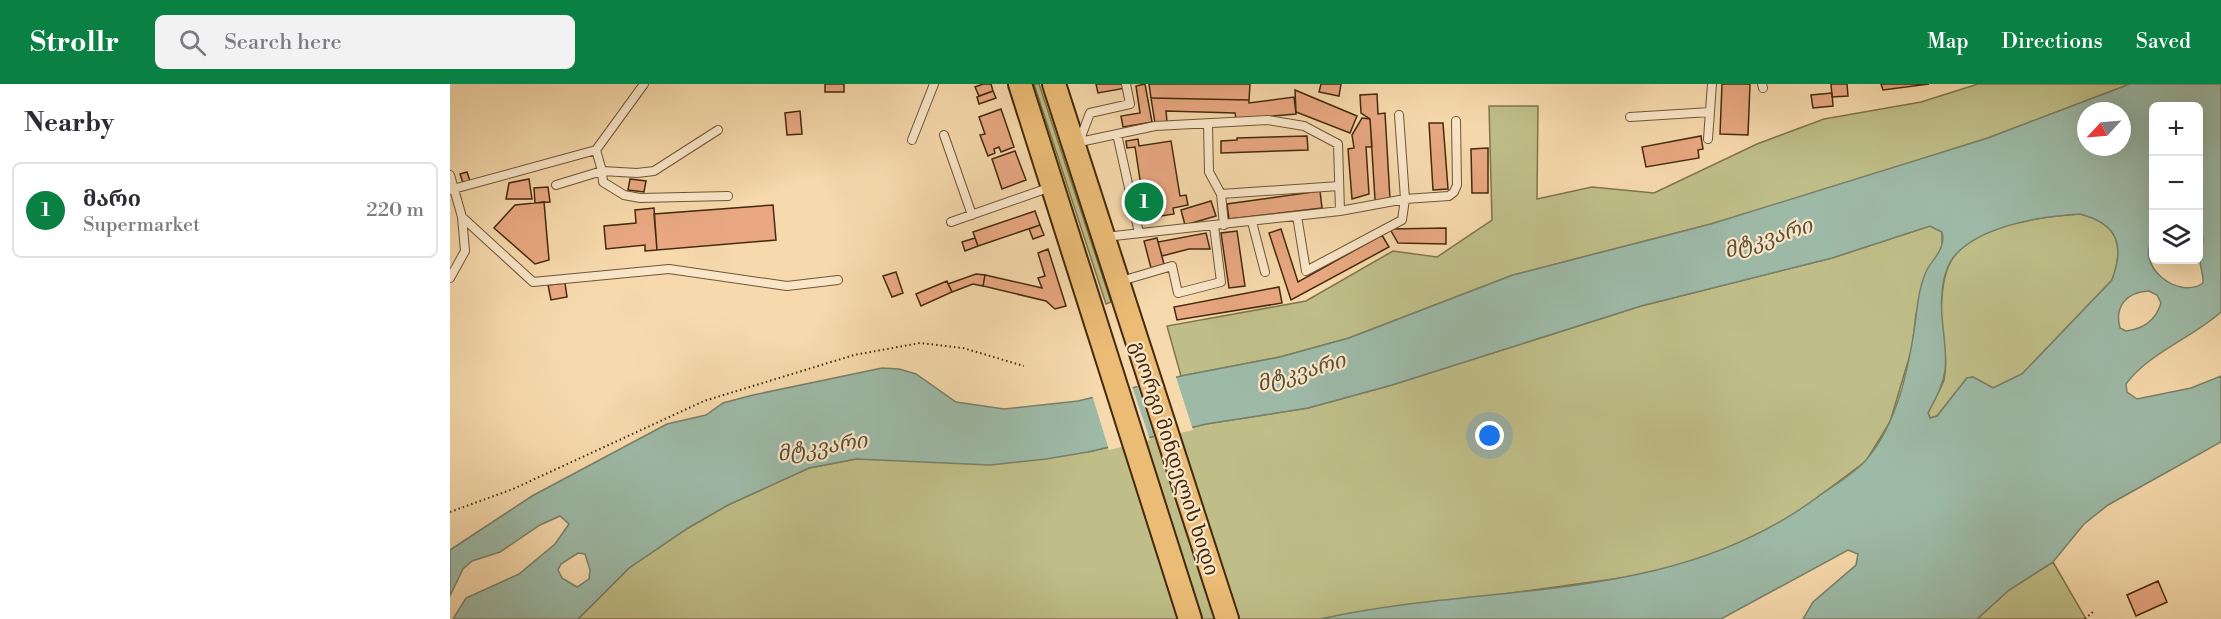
<!DOCTYPE html>
<meta charset="utf-8">
<style>
body{margin:0;font-family:"Libre Bodoni","Noto Serif Georgian",serif;background:#f2f2f3;color:#2b2b33}
.controls{position:absolute;right:18px;top:18px;display:grid;overflow:hidden;border-radius:9px;box-shadow:0 6px 24px #0002}
.controls button{width:54px;height:54px;display:grid;place-items:center;padding:0;border:0;border-bottom:2px solid #e1e1e2;background:#fff;color:#2b2b33;font:30px sans-serif}
.compass{position:absolute;left:1627px;top:18px;width:54px;height:54px;border-radius:50%;background:#fff;box-shadow:0 6px 24px #0002;rotate:244deg}
.you{position:absolute;left:1040px;top:352px;width:21px;height:21px;margin:-15px;border:4px solid #fff;border-radius:50%;background:#1a73e8;box-shadow:0 0 0 9px #1a73e833}
.badge{display:grid;place-items:center;width:39px;height:39px;border-radius:50%;background:#0b8043;color:#fff;font-size:20px;font-weight:700}
.pin{position:absolute;translate:-50% -50%;border:3px solid #fff;box-shadow:0 2px 6px #0006}
.list{margin:0;padding:0;list-style:none}
h2{display:flex;justify-content:space-between;align-items:center;height:78px;margin:0;padding:0 24px;font-size:26px}
h2 small{font-size:20px;font-weight:400;color:#7c7c81}
.list li{display:grid;grid-template-columns:39px 1fr auto;gap:18px;align-items:center;box-sizing:border-box;height:96px;margin:0 12px 12px;padding:0 12px;border:2px solid #e1e1e2;border-radius:9px}
.list b{display:block;font-size:22px;white-space:nowrap}
.list p{margin:0;font-size:20px;white-space:nowrap;color:#7c7c81}
.list em{font-size:20px;font-style:normal;color:#7c7c81}
.icon{flex:none;width:33px;height:33px;fill:none;stroke:currentColor;stroke-width:2;stroke-linecap:round;stroke-linejoin:round}
.map{position:relative;flex:none;width:1771px;height:535px;overflow:hidden}
header{display:flex;align-items:center;gap:36px;box-sizing:border-box;height:84px;padding:0 30px;background:#0b8043;color:#fff}
header strong{font-size:28px}
nav{display:flex;gap:33px;margin-inline-start:auto;font-size:21px}
.search{width:420px;height:54px;background:#f2f2f3;display:flex;align-items:center;gap:15px;box-sizing:border-box;padding:0 21px;border-radius:9px;color:#7c7c81;font-size:22px}
main{display:flex}
aside{flex:1;background:#fff}
.map>svg:first-child{display:block}
</style>
<header>
<strong>Strollr</strong>
<div class="search"><svg class="icon" aria-label="search" viewBox="0 0 24 24"><circle cx="10" cy="10" r="6"/><path d="M15 15l6 6"/></svg>Search here</div>
<nav><a>Map</a><a>Directions</a><a>Saved</a></nav>
</header>
<main>
<aside>
<h2>Nearby<small></small></h2>
<ul class="list">
<li><span class="badge">1</span><div><b>მარი</b><p>Supermarket</p></div><em>220 m</em></li>
</ul>
</aside>
<div class="map">
<svg width="1771" height="535" viewBox="0 0 1771 535">
<rect width="100%" height="100%" fill="#f6d9ac"/>
<filter id="stains"><feTurbulence type="fractalNoise" baseFrequency=".00333" numOctaves="4"/><feColorMatrix values="0 0 0 0 .2 0 0 0 0 .09 0 0 0 0 .02 0 0 0 .5 -.17"/></filter>
<radialGradient id="worn" r=".72"><stop offset=".6" stop-color="#630" stop-opacity="0"/><stop offset="1" stop-color="#630" stop-opacity=".3"/></radialGradient>
<!-- green -->
<path fill="#bfbe88" stroke="#82744a" stroke-width="1.5" d="M584,0H589L661,218L656,220Z
M1528,0H1680L1538,54L1363,110L1261,140L1063,191L899,254L830,273L731,292L717,242L856,217L943,167L987,173L1042,136L1039,22H1088L1087,115L1142,103L1204,109L1307,60L1374,35L1471,18Z
M1630,130C1668,139 1675,161 1662,196L1572,290L1543,304L1523,293L1517,294L1487,332L1480,334L1478,329C1483,318 1490,307 1494,296C1499,274 1491,249 1491,227C1492,209 1493,185 1506,170C1533,141 1593,132 1630,130Z
M1480,142L1492,148V161L1466,230L1462,264L1440,338L1416,377L1337,436L1265,471L1193,491L870,535H128L179,484L238,444L278,421L359,384L406,375L638,368L756,340L858,324L942,301L1191,222L1382,174Z
M1603,478L1636,535H1527L1559,506Z"/>
<!-- water -->
<path fill="#9dbaa7" stroke="#798069" stroke-width="1.5" fill-rule="evenodd" d="M1680,0H1771V228C1742,254 1700,268 1676,300L1677,308L1687,315L1741,304L1771,292V358L1658,421L1634,440L1603,478L1559,506L1527,535H1353L1363,518L1406,481L1408,470L1398,466L1271,535H870C1041,497 1221,523 1369,412C1384,401 1404,390 1416,376C1447,340 1458,287 1465,241C1467,224 1469,200 1478,184C1485,173 1496,163 1492,148L1480,142L1382,174L1191,222L942,301L858,324L756,340L638,368L596,375L540,381L406,375L359,384L278,421L238,444L179,484L128,535H3L16,514L69,490L105,460L119,440L110,432L90,441L50,468L22,477L13,485L0,512V466L82,412L217,340L256,331L273,319L303,311L432,284L449,285L466,290L506,318L554,325L628,317L731,292L830,273L899,254L1063,191L1261,140L1538,54ZM1704,22H1748V144C1757,155 1751,161 1750,173C1749,182 1754,190 1753,199C1728,217 1683,180 1704,154ZM1636,27H1672V63H1636ZM1630,130C1668,140 1675,161 1662,196L1572,290L1543,304L1523,293L1517,294L1487,332L1480,334L1478,329C1485,315 1493,302 1495,286C1498,261 1489,235 1492,209C1493,196 1497,180 1506,170C1533,141 1593,132 1630,130ZM1699,207L1707,211L1711,219C1706,236 1693,245 1676,247L1670,244C1664,222 1677,208 1699,207ZM128,469L135,470L140,486L139,495L127,503L112,494L108,486L111,480Z"/>
<!-- pier -->
<path fill="#f6d9ac" d="M725,290L743,346L705,355L687,301Z
M682,302L700,356L659,366L642,311Z"/>
<!-- building -->
<path fill="#e9a881" stroke="#442a0c" stroke-width="1.5" d="M375,0H394V8H375Z
M533,0H541L543,7L529,12L525,3Z
M646,0H675L676,4L648,9Z
M695,0L702,38L673,43L671,32L690,29L686,2Z
M699,0H800L799,16L701,14Z
M871,0H891L889,12L869,8Z
M1272,0H1300L1298,51L1270,50Z
M1381,0H1397L1398,12L1382,13Z
M1431,0H1479L1433,6Z
M845,6L907,32L900,49L846,28Z
M543,7L546,14L529,20L527,13Z
M1382,9L1383,22L1363,24L1361,11Z
M927,10L928,30L935,29L940,115L925,116L920,35L911,29L910,11Z
M844,13L846,30L786,35L785,29L716,27L717,38L705,39L701,14L799,16V19Z
M551,25L564,63L551,68L549,63L544,65L545,69L538,72L530,51L535,50L529,33Z
M350,27L352,50L337,51L335,29Z
M912,34L920,35L922,63H916L919,110L902,115L898,65L904,64L902,51Z
M979,39H993L998,105L983,106Z
M857,52L858,66L771,69V57L787,56V54Z
M1251,52L1253,65L1248,66L1249,74L1196,83L1192,63Z
M688,55L689,62L721,57L730,112L736,111L738,121L723,124L724,130L692,135L687,102H691L685,63L677,64L676,57Z
M1038,64V109H1022L1021,65Z
M565,67L576,96L552,105L542,75Z
M17,88L20,97L13,99L10,90Z
M79,95L82,115H56L59,99Z
M180,95L196,97L194,108L178,106Z
M98,103L100,118L85,119L84,104Z
M870,107L872,124L779,135L777,120Z
M761,117L766,132L735,141L731,126Z
M94,118L99,176L85,180L44,144L65,121Z
M323,121L326,156L207,166L204,130Z
M204,124L207,166L195,167V161L156,165L154,142L186,139L185,126Z
M585,127L590,141L528,162L523,148Z
M590,141L594,151L583,155L579,145Z
M996,144V160L948,159L940,145Z
M831,145L848,198L932,151L939,163L841,216L819,149Z
M787,147L795,202L779,204L771,149Z
M756,149L760,165H739L712,172L708,158Z
M525,154L528,162L515,167L512,158Z
M707,154L714,180L701,184L694,157Z
M598,165L616,222L605,225L596,217L533,202L535,191L592,204L588,194L595,192L588,169Z
M446,188L453,209L442,213L433,192Z
M526,190L535,191L533,202L523,200L502,208L498,200Z
M497,197L502,208L471,222L466,210Z
M115,199L117,213L101,216L98,201Z
M829,203L832,219L727,236L724,223Z
M1708,497L1717,518L1686,532L1677,511Z"/>
<g fill="none" stroke-linecap="round" stroke-linejoin="round">
<!-- lane casing -->
<g stroke="#705634" stroke-width="10">
<path id="lane" d="M1312,0L1313,4
M1180,33L1260,28
M758,40L759,88L771,110L774,141
M667,50L689,149
M494,51L522,131
M1258,55L1262,0
M462,56L484,0
M629,58L640,29L680,20L676,0
M625,59L705,42L818,36L854,42L888,60L890,127
M146,66L152,87L187,89L204,87L268,46
M0,91L12,133L15,167L0,194
M106,101L152,87L153,98L174,111L190,114L278,112
M0,106L146,66L194,0
M771,110L889,102
M847,132L856,187L952,136L955,115L949,31
M12,133L83,198L219,185L337,202L388,196
M501,138L601,103
M802,138L815,188
M655,153L890,127L955,115L999,112L1004,108L1007,101L1006,37
M671,197L722,182L728,209L771,198L764,142"/>
</g>
<!-- primary casing -->
<g stroke="#442a0c" stroke-width="26">
<path id="primary" d="M570,0L740,535
M604,0L777,535"/>
</g>
<!-- path -->
<path stroke="#442a0c" stroke-width="2" stroke-dasharray="1.5 3" stroke-linecap="butt" d="M0,428L63,405L254,317L404,271L470,259L513,264L574,282
M1635,535L1645,526"/>
<!-- lane -->
<use href="#lane" stroke="#f9e6c9" stroke-width="8"/>
<!-- primary -->
<use href="#primary" stroke="#ebbc76" stroke-width="22"/>
</g>
<g text-anchor="middle" stroke-width="4.5" stroke-linejoin="round" paint-order="stroke">
<!-- street labels -->
<g font-size="20" fill="#442a0c" stroke="#f9e6c9">
<text transform="translate(725 374) rotate(72)" y="7">გიორგი მინდელის ხიდი</text>
</g>
<!-- water labels -->
<g font-size="21" font-style="italic" fill="#5a4e33" stroke="#f9e6c9">
<text transform="translate(1318 154) rotate(-17)" y="7">მტკვარი</text>
<text transform="translate(851 288) rotate(-16)" y="7">მტკვარი</text>
<text transform="translate(372 363) rotate(-9)" y="7">მტკვარი</text>
</g>
</g>
<rect width="100%" height="100%" filter="url(#stains)"/>
<rect width="100%" height="100%" fill="url(#worn)"/>
</svg>
<div class="controls">
<button>+</button>
<button>−</button>
<button><svg class="icon" aria-label="layers" viewBox="0 0 24 24"><path d="M12 4l9 5-9 5-9-5zM3 14l9 5 9-5"/></svg></button>
</div>
<svg class="compass" viewBox="-18 -18 36 36"><path d="M0-13l5 13h-10z" fill="#e53935"/><path d="M0 13l5-13h-10z" fill="#7c7c81"/></svg>
<div class="you"></div>
<div class="pin badge" style="left:694px;top:118px">1</div>
</div>
</main>
